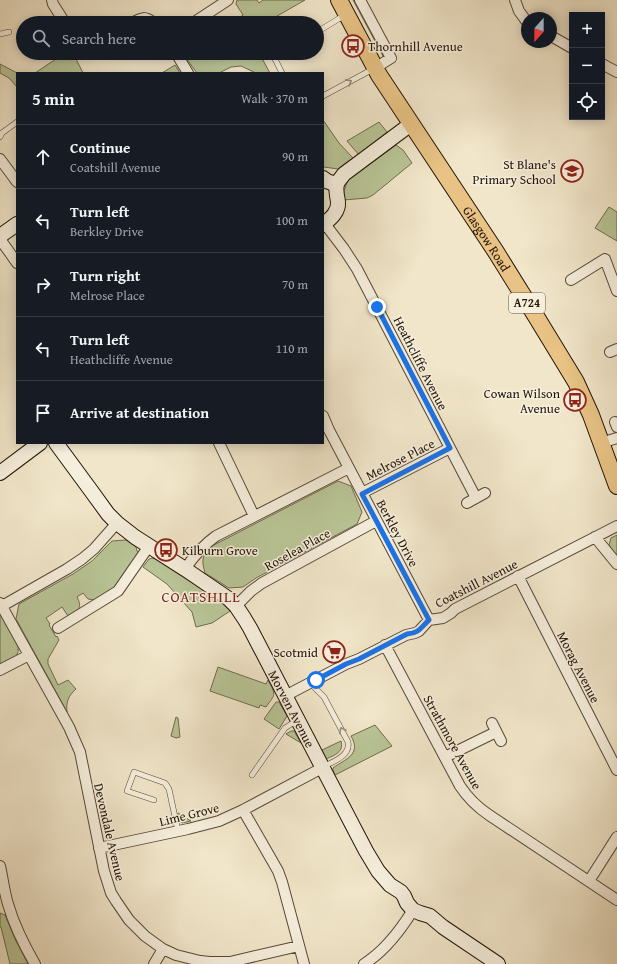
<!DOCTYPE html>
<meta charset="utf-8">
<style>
body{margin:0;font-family:"Gentium Book Plus",serif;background:#20242c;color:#f1f3f6}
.controls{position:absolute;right:12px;top:12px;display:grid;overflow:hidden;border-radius:0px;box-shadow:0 2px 10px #0003}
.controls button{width:36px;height:36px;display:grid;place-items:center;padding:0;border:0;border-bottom:1px solid #363941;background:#171b24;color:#f1f3f6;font:20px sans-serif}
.compass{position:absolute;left:521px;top:12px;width:36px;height:36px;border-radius:50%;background:#171b24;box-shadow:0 2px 10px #0003;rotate:201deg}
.stop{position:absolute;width:12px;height:12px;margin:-9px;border:3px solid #1a73e8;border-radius:50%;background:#fff}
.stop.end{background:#1a73e8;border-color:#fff;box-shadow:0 1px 4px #0008}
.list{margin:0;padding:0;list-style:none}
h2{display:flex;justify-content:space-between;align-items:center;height:52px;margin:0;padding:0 16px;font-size:17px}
h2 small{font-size:13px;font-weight:400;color:#9ea1a6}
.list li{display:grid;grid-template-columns:26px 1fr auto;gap:12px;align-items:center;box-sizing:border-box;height:64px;padding:0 16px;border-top:1px solid #363941}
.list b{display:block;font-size:15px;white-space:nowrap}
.list p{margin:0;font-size:13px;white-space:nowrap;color:#9ea1a6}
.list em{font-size:13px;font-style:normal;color:#9ea1a6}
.icon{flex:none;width:22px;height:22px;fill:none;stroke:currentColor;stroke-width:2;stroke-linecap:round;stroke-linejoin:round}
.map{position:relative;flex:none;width:617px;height:964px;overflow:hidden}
.search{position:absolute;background:#171b24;box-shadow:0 2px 10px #0003;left:16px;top:16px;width:308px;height:44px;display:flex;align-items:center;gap:10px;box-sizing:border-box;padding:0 14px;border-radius:22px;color:#9ea1a6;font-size:15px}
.panel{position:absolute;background:#171b24;box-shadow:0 2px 10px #0003;left:16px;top:72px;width:308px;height:372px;border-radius:0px}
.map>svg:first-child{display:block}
</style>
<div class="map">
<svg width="617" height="964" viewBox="0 0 617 964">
<rect width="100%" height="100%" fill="#f1e6ca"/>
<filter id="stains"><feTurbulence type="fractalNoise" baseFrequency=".005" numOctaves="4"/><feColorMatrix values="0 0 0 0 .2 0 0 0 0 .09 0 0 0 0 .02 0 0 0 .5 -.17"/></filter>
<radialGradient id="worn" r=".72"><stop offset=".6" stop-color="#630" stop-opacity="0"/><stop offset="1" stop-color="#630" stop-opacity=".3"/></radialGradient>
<!-- green -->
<path fill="#b9c597" stroke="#6e6c4e" d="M237,0H257L259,3L263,0H305L265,23H232L243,15L236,4Z
M353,0H356L385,55L384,58Z
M65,53H73L83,73H35Z
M193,53H259L270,73H256L241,66L231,67L219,73H197L186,58Z
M0,64L17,73V87L9,78L0,73Z
M175,65L180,73H162Z
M323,120L339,143L353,158L338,169L324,167L323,166Z
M379,122L387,132L359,155L347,141Z
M396,145L403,150L412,163L373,195L367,198L344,200V191L348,180Z
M609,207L617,212V241L595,228Z
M338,481L351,486L362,512L357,524L256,578L243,587L229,588L205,573C201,558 202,557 212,546Z
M617,535V559L609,549L611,548L609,545L611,538Z
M126,540L136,547L137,551L139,552L137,556L113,589L95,600L88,599L83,593L77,597C83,608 78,611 68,616L62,607L46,618L50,624L49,625L56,637L57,636L59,640L48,659V664L58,685L68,680L76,689C68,696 66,702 67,712L16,619L19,604L73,574L92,561L112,541Z
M152,558L155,559L222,602L230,611L212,623L196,627L192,612L167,584L143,567L149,559Z
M0,614L4,618L18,646C20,659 9,661 0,666Z
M218,667L266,684L268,680C276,696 276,693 266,707L260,705L259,708L210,691Z
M276,702H279L287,716L279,729L264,719Z
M176,717L178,718L180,737L176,738L171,736Z
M375,725L392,746L335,775L333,770V768C345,759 362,755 351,736Z
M291,731H294L301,743L286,734Z
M341,741C344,752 335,755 326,759L322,750Z
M178,813L191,821L182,823L179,819Z
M0,913L5,915L15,939L28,964H10L1,927H0Z"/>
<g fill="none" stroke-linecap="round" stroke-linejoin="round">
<!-- lane casing -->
<g stroke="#564837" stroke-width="6">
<path id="lane" d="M317,32L345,15
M0,34L9,32
M282,73L275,59L284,53
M323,96L373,69
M0,137L2,133L17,122
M310,683L324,697L348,742C351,756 332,762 323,767
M252,775L285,728L296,721
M154,800L127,791L134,772L165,783L169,789L178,831"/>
</g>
<!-- street casing -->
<g stroke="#564837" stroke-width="12">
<path id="street" d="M52,0L53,4L65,23
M360,0L391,58L375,68
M515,0L519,11L527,22
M132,23C142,17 145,16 154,23
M193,23L228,0
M551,36L572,48
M176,53L188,73
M602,64L617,72
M0,159L17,182
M325,224L344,249L357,269L476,498
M0,239L17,263
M571,280L605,259L617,291
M610,352L617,349
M323,416L329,430L429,620
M615,422L617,427
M219,443L254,516
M601,443L617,438
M362,493L450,448
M467,503L485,493
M595,537L617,564
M185,569C194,556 203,545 216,536L349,468
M518,576L617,770
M0,603L69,727L80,752L104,871L111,893L116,901L129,920L145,936L163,949L176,955L200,961L210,962H230L299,946
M2,606L67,569L82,559L94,549L117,523
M236,606L251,591L262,583L376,521
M58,628L118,591L149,546
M385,645L460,786C468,798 477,807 489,815L617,900
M0,670L29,655
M285,696L346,664L359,659L406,635L415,633L419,631L429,620L443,618L451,613L455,609L617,526
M492,723L501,741
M445,757L496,732
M243,810L278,871L282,882L304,964
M99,848L188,829L219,821L243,810L322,768
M0,866C3,879 4,891 8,904C14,925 24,945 35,964
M589,881L617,837
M154,964L163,949
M364,964C385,951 400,931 413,910"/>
</g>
<!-- secondary casing -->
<g stroke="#231406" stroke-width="16">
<g id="secondary">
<path d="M323,178C327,182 331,184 337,183L344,174L411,124"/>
<path d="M323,225C330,219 339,212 338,202C337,193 335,192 337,183"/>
<path d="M0,236L17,224"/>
<path id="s1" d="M56,443L92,492L108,514L117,523L135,537L185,569L229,599L236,606L244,618L250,628L355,830L366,851L378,871L390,885L401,892L404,896L407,903L413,910L420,913L430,916L443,927L498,964"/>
<path d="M0,473L40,443"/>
</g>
</g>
<!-- primary casing -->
<g stroke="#231406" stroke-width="18">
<g id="primary">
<path id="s2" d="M339,0L379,75L496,252L537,318L576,382L591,415L617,486"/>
</g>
</g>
<!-- lane -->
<use href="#lane" stroke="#f6efdd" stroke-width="5"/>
<!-- street -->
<use href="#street" stroke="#f6efdd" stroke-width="10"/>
<!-- secondary -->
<use href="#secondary" stroke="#f6efdd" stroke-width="14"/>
<!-- primary -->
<use href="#primary" stroke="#e8c385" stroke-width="16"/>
</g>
<!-- one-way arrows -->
<defs><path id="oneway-chevron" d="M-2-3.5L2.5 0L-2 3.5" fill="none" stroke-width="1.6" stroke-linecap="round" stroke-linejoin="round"/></defs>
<g stroke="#978c7c">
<use href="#oneway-chevron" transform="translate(349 82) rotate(-28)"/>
<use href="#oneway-chevron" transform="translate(342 730) rotate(-117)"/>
</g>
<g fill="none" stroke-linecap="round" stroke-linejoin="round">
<!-- route -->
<path stroke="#1a73e8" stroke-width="5" d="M316,680L346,664L359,659L407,634C420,633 421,627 429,620L362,494L450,448L377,307"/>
</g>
<!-- icons -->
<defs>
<g id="bus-ring" transform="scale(1.15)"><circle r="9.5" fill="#f6efdd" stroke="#8f2418" stroke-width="1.5"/><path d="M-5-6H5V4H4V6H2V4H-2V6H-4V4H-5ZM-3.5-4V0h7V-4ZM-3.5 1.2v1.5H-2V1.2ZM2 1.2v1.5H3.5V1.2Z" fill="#8f2418"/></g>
<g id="school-ring" transform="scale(1.15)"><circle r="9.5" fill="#f6efdd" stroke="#8f2418" stroke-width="1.5"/><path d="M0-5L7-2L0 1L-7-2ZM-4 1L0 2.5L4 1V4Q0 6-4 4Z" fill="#8f2418"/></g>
<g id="supermarket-ring" transform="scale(1.15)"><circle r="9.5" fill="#f6efdd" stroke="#8f2418" stroke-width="1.5"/><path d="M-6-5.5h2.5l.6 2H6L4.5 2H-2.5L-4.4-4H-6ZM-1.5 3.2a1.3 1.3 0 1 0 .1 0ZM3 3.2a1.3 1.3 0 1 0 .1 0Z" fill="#8f2418"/></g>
</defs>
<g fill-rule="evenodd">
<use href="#bus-ring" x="353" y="46"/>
<use href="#school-ring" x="572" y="171"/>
<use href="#bus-ring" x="575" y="400"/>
<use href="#bus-ring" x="166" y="550"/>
<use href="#supermarket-ring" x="334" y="652"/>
</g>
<g text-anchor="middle" stroke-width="3" stroke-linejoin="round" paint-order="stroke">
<!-- shield labels -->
<rect fill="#f6efdd" stroke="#625646" stroke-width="1" x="509" y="293" width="36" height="20" rx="3"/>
<g font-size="12" font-weight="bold" fill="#231406">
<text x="527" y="307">A724</text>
</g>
<!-- poi labels -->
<g font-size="13" fill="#231406" stroke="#f6efdd" text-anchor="end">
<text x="368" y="51" text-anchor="start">Thornhill Avenue</text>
<text x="556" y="169">St Blane's<tspan x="556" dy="15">Primary School</tspan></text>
<text x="560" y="398">Cowan Wilson<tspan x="560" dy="15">Avenue</tspan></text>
<text x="182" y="555" text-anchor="start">Kilburn Grove</text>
<text x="318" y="657">Scotmid</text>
</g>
<!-- street labels -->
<g font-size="13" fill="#231406" stroke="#f6efdd">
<text dy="5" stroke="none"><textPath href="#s2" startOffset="281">Glasgow Road</textPath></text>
<text transform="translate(421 363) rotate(63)" y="5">Heathcliffe Avenue</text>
<text transform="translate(400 459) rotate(-27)" y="5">Melrose Place</text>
<text transform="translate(398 533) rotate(62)" y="5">Berkley Drive</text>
<text transform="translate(297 549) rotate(-29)" y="5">Roselea Place</text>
<text transform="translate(476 583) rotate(-27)" y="5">Coatshill Avenue</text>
<text transform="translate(579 667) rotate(63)" y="5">Morag Avenue</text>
<text dy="5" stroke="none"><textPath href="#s1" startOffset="363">Morven Avenue</textPath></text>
<text transform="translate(453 742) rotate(61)" y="5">Strathmore Avenue</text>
<text transform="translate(189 814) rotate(-14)" y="5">Lime Grove</text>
<text transform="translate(110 832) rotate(77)" y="5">Devondale Avenue</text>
</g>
<!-- quarter labels -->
<g font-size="15" letter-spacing="1" fill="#7a1f14" stroke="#f6efdd">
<text x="201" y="602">COATSHILL</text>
</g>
</g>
<rect width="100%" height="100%" filter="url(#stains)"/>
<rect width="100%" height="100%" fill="url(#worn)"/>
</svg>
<div class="controls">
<button>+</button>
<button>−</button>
<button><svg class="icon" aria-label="locate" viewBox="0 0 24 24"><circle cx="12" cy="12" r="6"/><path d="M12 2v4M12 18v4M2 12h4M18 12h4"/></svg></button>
</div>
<svg class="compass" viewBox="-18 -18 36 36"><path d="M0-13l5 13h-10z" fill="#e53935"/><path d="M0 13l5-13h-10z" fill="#9ea1a6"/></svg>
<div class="stop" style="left:316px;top:680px"></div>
<div class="stop end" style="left:377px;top:307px"></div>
<div class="search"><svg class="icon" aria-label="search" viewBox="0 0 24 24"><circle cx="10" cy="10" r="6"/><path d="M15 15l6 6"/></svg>Search here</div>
<section class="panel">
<h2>5 min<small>Walk · 370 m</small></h2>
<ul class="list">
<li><svg class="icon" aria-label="ahead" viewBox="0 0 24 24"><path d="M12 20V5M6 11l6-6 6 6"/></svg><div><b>Continue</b><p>Coatshill Avenue</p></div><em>90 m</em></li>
<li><svg class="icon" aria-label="left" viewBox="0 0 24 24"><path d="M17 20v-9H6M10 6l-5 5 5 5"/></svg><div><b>Turn left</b><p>Berkley Drive</p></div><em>100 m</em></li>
<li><svg class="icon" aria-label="right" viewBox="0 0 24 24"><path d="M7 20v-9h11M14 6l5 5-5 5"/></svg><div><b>Turn right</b><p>Melrose Place</p></div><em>70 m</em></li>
<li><svg class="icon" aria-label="left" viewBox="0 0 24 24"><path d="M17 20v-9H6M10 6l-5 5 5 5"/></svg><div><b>Turn left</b><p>Heathcliffe Avenue</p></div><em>110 m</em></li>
<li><svg class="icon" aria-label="arrive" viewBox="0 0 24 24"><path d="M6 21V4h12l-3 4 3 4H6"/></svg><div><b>Arrive at destination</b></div></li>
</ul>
</section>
</div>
